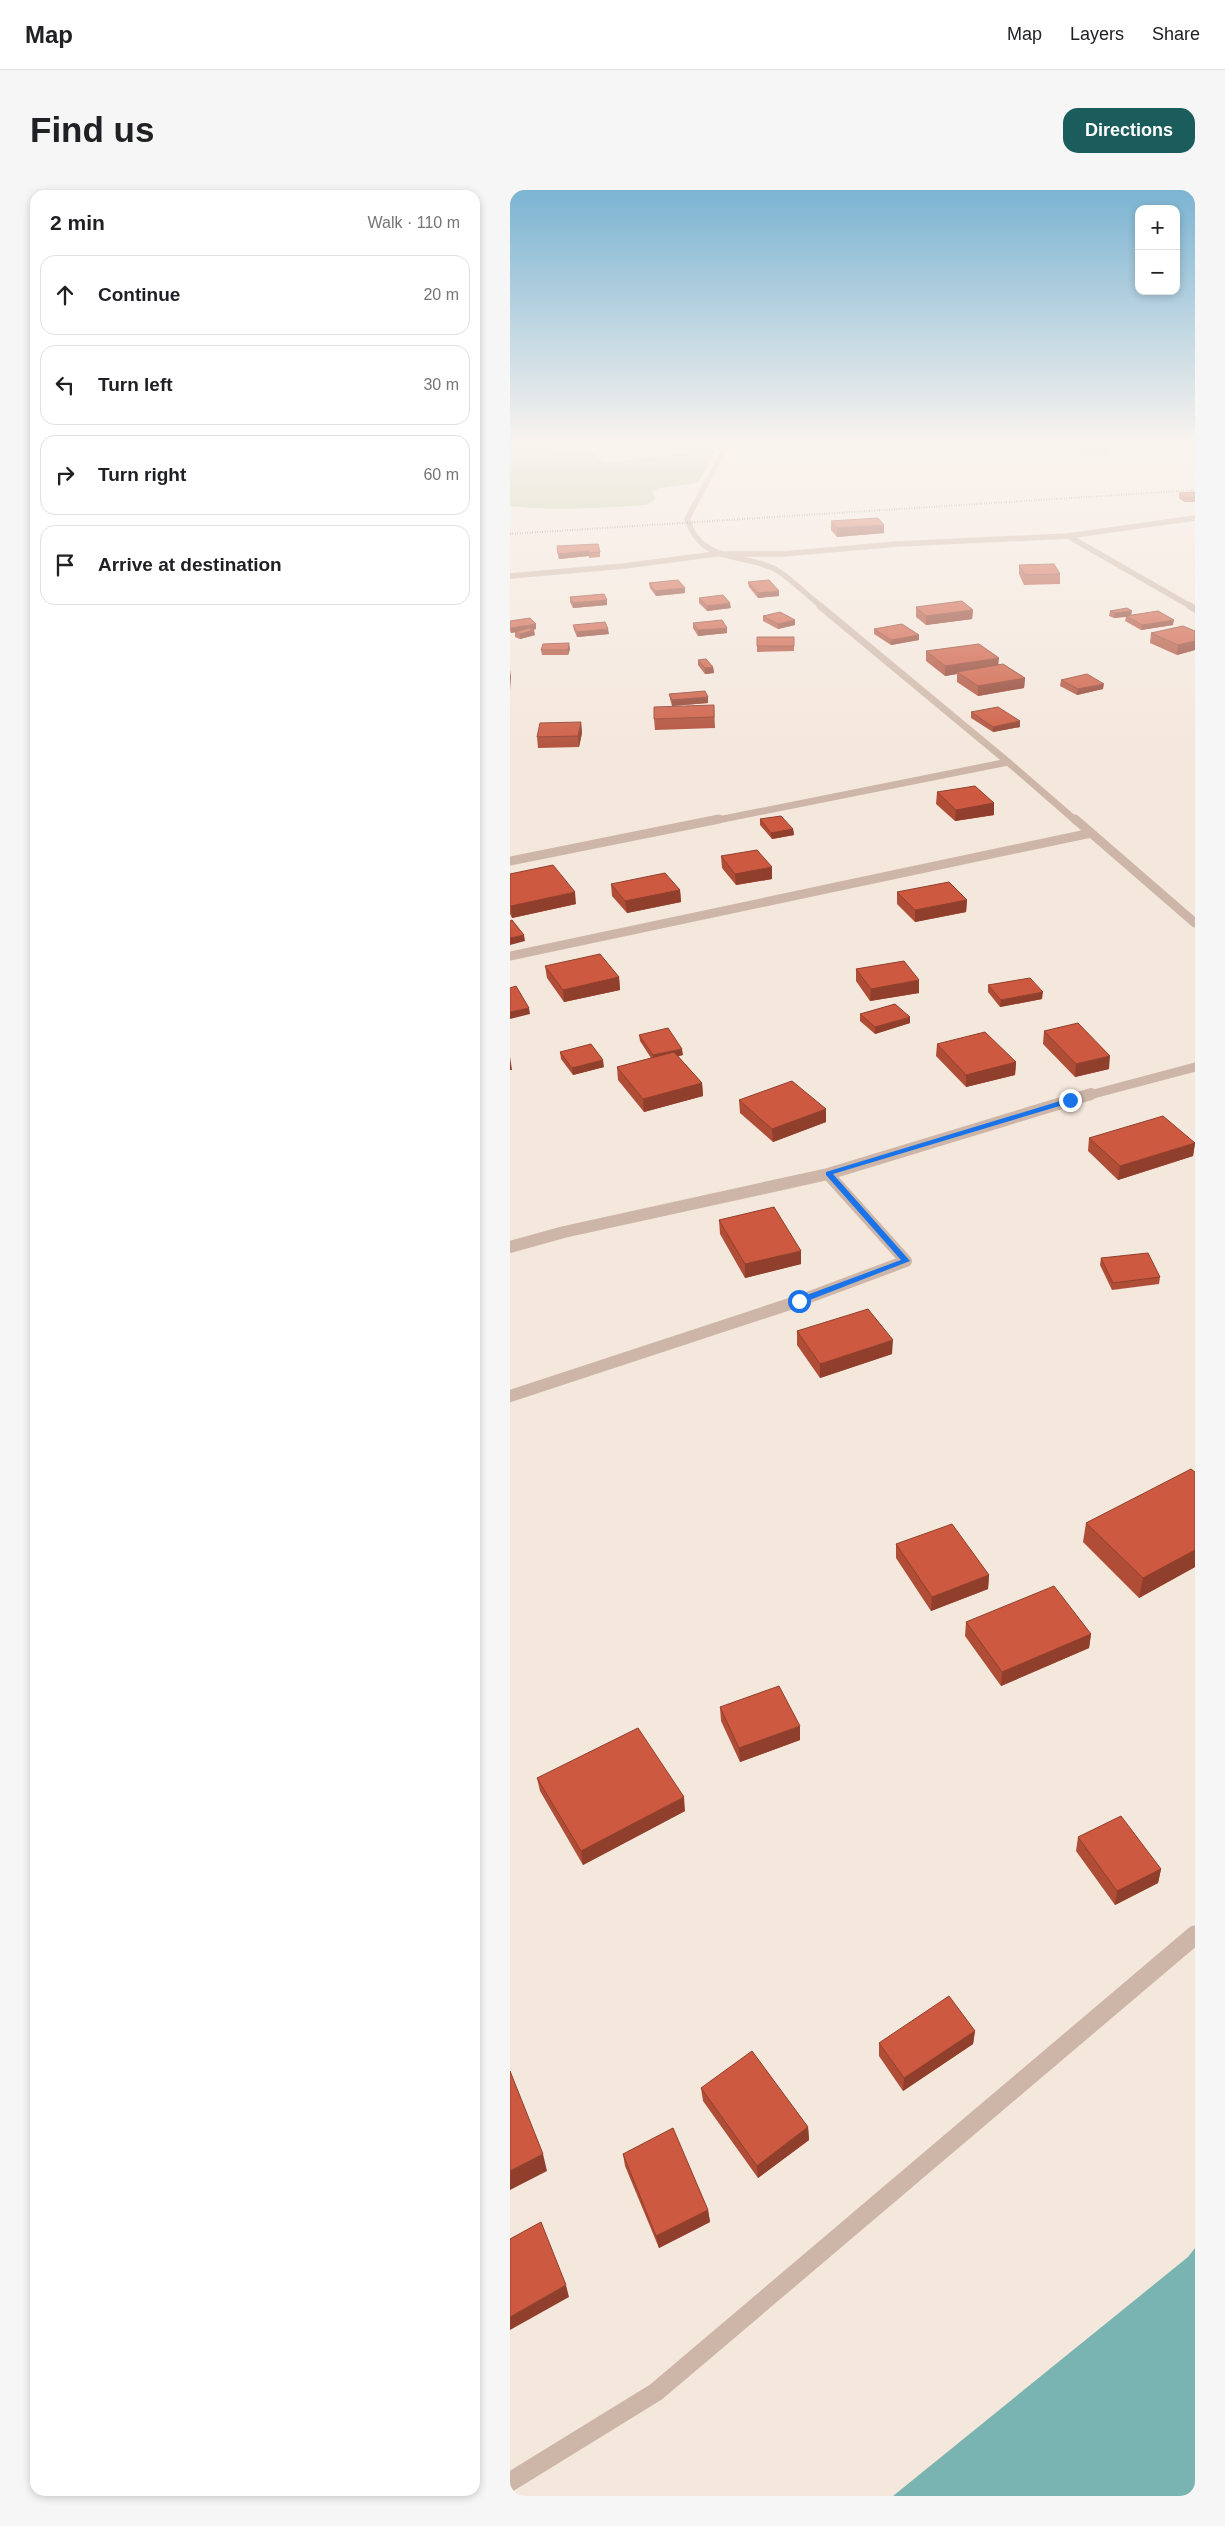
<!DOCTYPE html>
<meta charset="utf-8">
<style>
body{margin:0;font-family:Arial,sans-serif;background:#f6f6f6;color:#202124}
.controls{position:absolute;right:15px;top:15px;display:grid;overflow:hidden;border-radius:10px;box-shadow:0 2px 8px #0003}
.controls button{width:45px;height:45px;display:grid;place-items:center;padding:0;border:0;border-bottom:1px solid #e0e0e0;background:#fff;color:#202124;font:25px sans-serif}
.stop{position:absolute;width:15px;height:15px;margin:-11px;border:4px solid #1a73e8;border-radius:50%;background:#fff}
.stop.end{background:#1a73e8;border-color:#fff;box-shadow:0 1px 5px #0008}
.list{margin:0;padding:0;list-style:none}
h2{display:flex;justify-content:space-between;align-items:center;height:65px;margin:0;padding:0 20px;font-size:21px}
h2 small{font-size:16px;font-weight:400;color:#757577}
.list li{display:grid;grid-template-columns:32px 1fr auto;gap:15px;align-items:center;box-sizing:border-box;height:80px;margin:0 10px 10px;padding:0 10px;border:1px solid #e0e0e0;border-radius:15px}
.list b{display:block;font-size:19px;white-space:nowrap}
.list em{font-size:16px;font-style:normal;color:#757577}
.icon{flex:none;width:28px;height:28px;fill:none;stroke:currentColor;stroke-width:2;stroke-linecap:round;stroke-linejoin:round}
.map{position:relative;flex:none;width:685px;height:2306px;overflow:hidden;border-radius:15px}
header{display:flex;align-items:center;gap:30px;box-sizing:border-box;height:70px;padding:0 25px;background:#fff;border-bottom:1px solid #e0e0e0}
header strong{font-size:24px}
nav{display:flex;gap:28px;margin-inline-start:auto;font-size:18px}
.intro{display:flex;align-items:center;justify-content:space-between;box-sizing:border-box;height:120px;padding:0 30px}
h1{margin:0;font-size:35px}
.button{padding:12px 22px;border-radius:15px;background:#1b5d5d;color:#fff;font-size:18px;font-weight:700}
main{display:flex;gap:30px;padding:0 30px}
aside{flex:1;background:#fff;border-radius:15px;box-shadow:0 2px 8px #0003}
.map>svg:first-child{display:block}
</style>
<header>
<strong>Map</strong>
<nav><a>Map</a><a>Layers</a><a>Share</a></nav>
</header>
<div class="intro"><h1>Find us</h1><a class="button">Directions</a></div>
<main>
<aside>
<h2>2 min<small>Walk · 110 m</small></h2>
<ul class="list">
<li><svg class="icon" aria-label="ahead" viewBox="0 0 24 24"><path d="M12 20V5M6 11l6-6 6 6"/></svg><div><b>Continue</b></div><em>20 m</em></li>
<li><svg class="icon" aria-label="left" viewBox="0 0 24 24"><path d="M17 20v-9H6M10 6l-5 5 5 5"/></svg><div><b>Turn left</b></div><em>30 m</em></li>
<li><svg class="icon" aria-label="right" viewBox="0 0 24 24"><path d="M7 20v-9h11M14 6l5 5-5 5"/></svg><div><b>Turn right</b></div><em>60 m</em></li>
<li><svg class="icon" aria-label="arrive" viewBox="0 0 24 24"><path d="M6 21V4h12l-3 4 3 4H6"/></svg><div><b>Arrive at destination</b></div></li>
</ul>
</aside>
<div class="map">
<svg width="685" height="2306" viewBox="0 0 685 2306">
<rect width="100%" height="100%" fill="#f4e7dc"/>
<!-- green -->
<path fill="#b9c49b" d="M0,251H43L31,262H82L94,273L205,260L188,293L149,298L142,302L145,309L137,315C91,318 46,321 0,316Z
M593,252L601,265H571L563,253Z"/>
<!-- water -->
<path fill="#79b3b2" d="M685,2058V2306H383L678,2067Z"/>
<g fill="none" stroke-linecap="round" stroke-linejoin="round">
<!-- street-far4 -->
<path stroke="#cdb6a7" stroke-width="5.5" d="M219,251L177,329C192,374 230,363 263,378C276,384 299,407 312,417
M558,346L682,417
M0,386L114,376L206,364H273L387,354L558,346L685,328"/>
<!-- street-far3 -->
<path stroke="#cdb6a7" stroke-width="7" d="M680,416L685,419
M498,572L566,631
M203,631L498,572L310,416"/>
<!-- street-far2 -->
<path stroke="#cdb6a7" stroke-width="9" d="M565,629L685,733
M0,671L209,629
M0,766L581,643
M576,906L685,877"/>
<!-- street-far1 -->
<path stroke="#cdb6a7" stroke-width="12" d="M0,1057L54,1042L318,984
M0,1206L289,1111L396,1071L318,984L581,904"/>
<!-- street -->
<path stroke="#cdb6a7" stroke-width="19" d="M0,2292L146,2202L685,1745"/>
<!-- rail -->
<path stroke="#392c28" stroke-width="2" stroke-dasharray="0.5 2" stroke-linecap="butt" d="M0,344L685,300"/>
</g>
<!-- wall -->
<path fill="#b04d37" d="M685,302V312H674L669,308V303Z
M321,331L374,343L327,347L321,340Z
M47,356L90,362V367L79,368V366L49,369Z
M509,375L550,384V394L514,395L509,384Z
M238,392L269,406L248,408L239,397Z
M139,393L175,403L146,406L140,398Z
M60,407L97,410V415L63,418L60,412Z
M189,408L221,418L197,421L189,413Z
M406,417L463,420L462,429L416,435L406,427Z
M600,421L621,425L663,435L631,440L615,431L616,427L604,428L599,426Z
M253,426L285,430V435L268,439L253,431Z
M0,431L26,434V439L23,440L25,445L10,449L5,447V442L1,443L0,441Z
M183,433L217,443L188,446L183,438Z
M63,435L99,444L67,447L64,440Z
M364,439L409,445V450L381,455L364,444Z
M685,441V460L667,465L640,453L641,443Z
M284,447V461L247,462V456Z
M60,459L58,465H32L31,460Z
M416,461L488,474L515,488L514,498L468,506L447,492V484L435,486L416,471Z
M188,470L203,477L204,483L195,484L188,475Z
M551,490L593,499L567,505L550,496Z
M159,504L198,513L162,516L160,509Z
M204,515L205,538L145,540L144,529Z
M461,522L510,531V537L483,542L461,528Z
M71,532L72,543L69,557L28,558L27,547Z
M427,602L484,613V625L445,631L426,614Z
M250,629L283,639L284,645L262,649L250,635Z
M211,666L262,689L226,695L212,678Z
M0,684L66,714L2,728L0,724Z
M101,694L170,700L171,712L117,723L102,706Z
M387,702L457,710L456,722L405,732L387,714Z
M35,776L109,787L110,800L54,812L37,788Z
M346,779L409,803L360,811L346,791Z
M478,795L532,809L490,817L478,802Z
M350,824L400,833L365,844L350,831Z
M534,841L599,879L565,887L533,854Z
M129,845L173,865L168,866L192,893L193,906L134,922L108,890L107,877L141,868L130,851Z
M427,854L506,872L505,885L456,897L426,866Z
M50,862L94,877L63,885L51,869Z
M229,910L316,932L263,952L230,923Z
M579,948L685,953L683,966L608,990L578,961Z
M209,1030L291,1074L235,1088L210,1044Z
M591,1068L650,1087L649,1094L602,1100L590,1075Z
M287,1141L382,1164L310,1188L287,1155Z
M685,1282V1377L629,1408L573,1352L576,1333Z
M386,1354L479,1385L478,1399L421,1421L386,1368Z
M456,1432L581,1444L579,1458L491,1496L455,1446Z
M210,1517L290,1550L230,1572L211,1531Z
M27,1588L175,1621L73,1675L30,1601Z
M568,1647L651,1679L648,1693L605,1715L566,1661Z
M465,1841L463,1854L393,1901L369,1866V1853Z
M191,1898L298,1937L299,1950L248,1988L193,1911Z
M113,1964L198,2020L200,2032L149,2058L115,1976Z"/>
<!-- shaded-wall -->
<path fill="#903f2d" d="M374,335V343L327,347V338Z
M79,361V366L49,369L48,364Z
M175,398V403L146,406L145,401Z
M269,401V406L248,408V403Z
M97,410V415L63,418V413Z
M220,413L221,418L197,421V416Z
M463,420L462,429L416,435V426Z
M622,421L621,426L604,428L605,423Z
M285,430V435L268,439V434Z
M664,430L663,435L631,440L632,435Z
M26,434V439L1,443V438Z
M217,438V443L188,446V440Z
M98,439L99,444L67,447V442Z
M24,440L25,445L10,449V444Z
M409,445V450L381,455V450Z
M685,451V460L667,465L668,455Z
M59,453L60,459L58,465V460Z
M489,468L488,478L447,482V484L435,486V476Z
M203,477L204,483L195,484V478Z
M0,480L1,487L0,500Z
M515,488L514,498L468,506V496Z
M594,494L593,499L567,505L568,499Z
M198,507V513L162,516V510Z
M510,531V537L483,542V537Z
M71,532L72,543L69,557L68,546Z
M484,613V625L445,631L446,620Z
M283,639L284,645L262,649L261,643Z
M262,677V689L226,695L225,684Z
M170,700L171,712L117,723L115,711Z
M65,702L66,714L2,728L1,716Z
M457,710L456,722L405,732V720Z
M14,745L15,751L0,755V748Z
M109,787L110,800L54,812L53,800Z
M409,790V803L360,811L361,799Z
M533,802L532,809L490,817L491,810Z
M19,818L20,824L0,829V822Z
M400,827V833L365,844V837Z
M172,859L173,865L144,872L143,865Z
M600,866L599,879L565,887L566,874Z
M0,867L2,880H0Z
M93,870L94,877L63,885L62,878Z
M506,872L505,885L456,897V885Z
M192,893L193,906L134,922L133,909Z
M316,919V932L263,952L262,939Z
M685,953L683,966L608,990L610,976Z
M291,1061V1074L235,1088V1074Z
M383,1150L382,1164L310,1188V1174Z
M685,1360V1377L629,1408L633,1388Z
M479,1385L478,1399L421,1421L422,1407Z
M581,1444L579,1458L491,1496L492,1482Z
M290,1536V1550L230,1572L229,1558Z
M174,1607L175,1621L73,1675L71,1661Z
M651,1679L648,1693L605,1715L607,1701Z
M465,1841L463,1854L393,1901L394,1888Z
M298,1937L299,1950L248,1988L247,1976Z
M33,1964L37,1981L0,2000V1981Z
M198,2020L200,2032L149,2058L146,2046Z
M56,2095L59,2107L0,2140V2127Z"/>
<!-- building -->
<path fill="#cd5a40" stroke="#903f2d" d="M685,302V307L675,308L669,303Z
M368,328L374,335L327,338L321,331Z
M88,354L90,362L79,363V361L48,364L47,356Z
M544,374L550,384L515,385L509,375Z
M168,390L175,398L145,401L139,393Z
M259,390L269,401L248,403L238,392Z
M94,404L97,410L63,413L60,407Z
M213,405L220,413L197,416L189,408Z
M452,411L463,420L416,426L406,417Z
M617,418L622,421L605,423L600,421Z
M648,421L664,430L632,435L616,426Z
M270,422L285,430L268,434L253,426Z
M20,428L26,434L1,438L0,437V431Z
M212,430L217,438L188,440L183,433Z
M95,432L98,439L67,442L63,435Z
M392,434L409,445L381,450L364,439Z
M673,436L685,441V451L668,455L641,443Z
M19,438L24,440L10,444L5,442Z
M247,447H284V456H247Z
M59,453L58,460H31L33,454Z
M469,454L489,468L435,476L416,461Z
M196,469L203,477L195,478L188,470Z
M493,474L515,488L468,496L447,482Z
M577,484L594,494L568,499L551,490Z
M195,501L198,507L162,510L159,504Z
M204,515V527L144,529V517Z
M488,517L510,531L483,537L461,522Z
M71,532L68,546L27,547L30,533Z
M465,596L484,613L446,620L427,602Z
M271,626L283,639L261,643L250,629Z
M247,660L262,677L225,684L211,666Z
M43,675L65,702L1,716L0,715V684Z
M155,683L170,700L115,711L101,694Z
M439,692L457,710L405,720L387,702Z
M2,730L14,745L0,748V731Z
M90,764L109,787L53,800L35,776Z
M394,771L409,790L361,799L346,779Z
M520,788L533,802L491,810L478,795Z
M6,796L19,818L0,822V798Z
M385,814L400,827L365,837L350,824Z
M568,833L600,866L566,874L534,841Z
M158,838L172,859L143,865L129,845Z
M475,842L506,872L456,885L427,854Z
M81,854L93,870L62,878L50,862Z
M164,862L192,893L133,909L107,877Z
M282,891L316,919L262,939L229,910Z
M653,926L685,953L610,976L579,948Z
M264,1017L291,1061L235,1074L209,1030Z
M638,1063L650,1087L603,1093L591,1068Z
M358,1119L383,1150L310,1174L287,1141Z
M681,1279L685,1282V1360L633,1388L576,1333Z
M442,1334L479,1385L422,1407L386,1354Z
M544,1396L581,1444L492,1482L456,1432Z
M269,1496L290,1536L229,1558L210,1517Z
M128,1538L174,1607L71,1661L27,1588Z
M611,1626L651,1679L607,1701L568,1647Z
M439,1806L465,1841L394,1888L369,1853Z
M242,1861L298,1937L247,1976L191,1898Z
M0,1881L33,1964L0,1981Z
M163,1938L198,2020L146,2046L113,1964Z
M31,2032L56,2095L0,2127V2049Z"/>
<!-- sky -->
<linearGradient id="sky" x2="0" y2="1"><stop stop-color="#7bb4d2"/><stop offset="0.44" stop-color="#faf4ef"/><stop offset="1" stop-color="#faf4ef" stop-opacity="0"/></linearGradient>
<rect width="685" height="574" fill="url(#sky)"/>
<!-- route -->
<path fill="#1a73e8" d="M560,908L563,912L323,984L400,1071L292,1113H286V1109L391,1070L316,985V982Z"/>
</svg>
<div class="controls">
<button>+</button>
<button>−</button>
</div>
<div class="stop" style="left:289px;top:1111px"></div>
<div class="stop end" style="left:560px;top:910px"></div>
</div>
</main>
